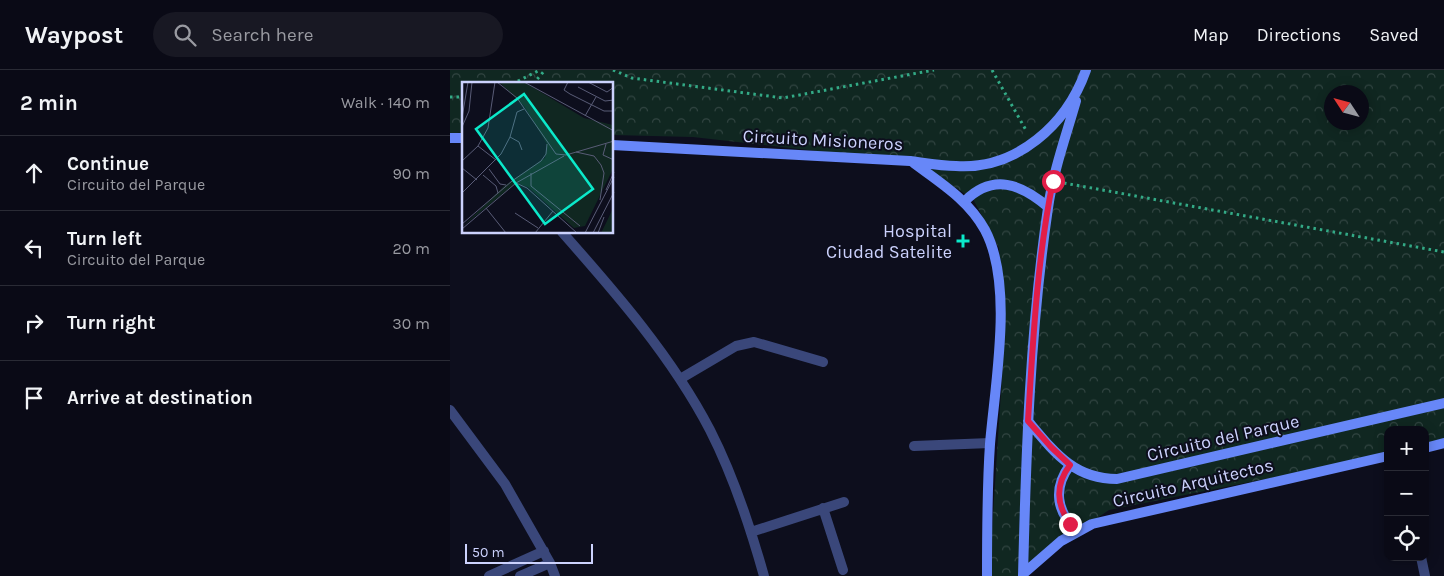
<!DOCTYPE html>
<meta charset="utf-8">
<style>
body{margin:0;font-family:Karla,sans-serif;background:#181823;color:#f1f3f6}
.controls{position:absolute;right:15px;bottom:15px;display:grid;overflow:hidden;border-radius:10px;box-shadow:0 2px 12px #0003}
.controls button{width:45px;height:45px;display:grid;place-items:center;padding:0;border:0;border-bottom:1px solid #2a2b35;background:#0a0a16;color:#f1f3f6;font:25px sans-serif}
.compass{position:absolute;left:874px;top:15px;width:45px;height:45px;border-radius:50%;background:#0a0a16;box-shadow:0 2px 12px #0003;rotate:306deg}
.scale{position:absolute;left:15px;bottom:12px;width:128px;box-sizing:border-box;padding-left:5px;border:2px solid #ccd2fd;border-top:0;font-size:14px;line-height:18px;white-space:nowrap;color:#ccd2fd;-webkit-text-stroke:4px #0d0e1d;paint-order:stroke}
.stop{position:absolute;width:15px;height:15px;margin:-11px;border:4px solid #e11d48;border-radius:50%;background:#fff}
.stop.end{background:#e11d48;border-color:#fff;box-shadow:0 1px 5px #0008}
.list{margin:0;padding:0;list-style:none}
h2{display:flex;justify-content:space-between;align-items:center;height:65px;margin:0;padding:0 20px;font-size:21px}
h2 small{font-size:16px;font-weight:400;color:#999aa1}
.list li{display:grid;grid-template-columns:32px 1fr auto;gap:15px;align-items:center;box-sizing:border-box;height:75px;padding:0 20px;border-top:1px solid #2a2b35}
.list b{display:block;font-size:19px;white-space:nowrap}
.list p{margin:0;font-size:16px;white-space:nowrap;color:#999aa1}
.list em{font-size:16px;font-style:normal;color:#999aa1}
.icon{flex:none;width:28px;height:28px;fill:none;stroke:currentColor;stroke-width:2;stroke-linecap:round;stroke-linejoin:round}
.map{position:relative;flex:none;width:994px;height:506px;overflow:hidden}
header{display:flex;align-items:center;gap:30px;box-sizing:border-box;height:70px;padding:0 25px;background:#0a0a16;border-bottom:1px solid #2a2b35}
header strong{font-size:24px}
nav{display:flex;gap:28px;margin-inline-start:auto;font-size:18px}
.search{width:350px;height:45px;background:#181823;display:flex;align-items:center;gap:12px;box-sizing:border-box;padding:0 18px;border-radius:28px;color:#999aa1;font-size:19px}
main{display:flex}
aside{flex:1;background:#0a0a16}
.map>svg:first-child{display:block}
</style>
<header>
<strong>Waypost</strong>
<div class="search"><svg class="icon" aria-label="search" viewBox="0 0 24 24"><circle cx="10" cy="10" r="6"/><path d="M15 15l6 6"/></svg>Search here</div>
<nav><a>Map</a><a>Directions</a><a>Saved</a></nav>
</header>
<main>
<aside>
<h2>2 min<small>Walk · 140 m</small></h2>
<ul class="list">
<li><svg class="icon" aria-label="ahead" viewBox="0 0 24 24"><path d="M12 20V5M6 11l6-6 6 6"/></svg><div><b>Continue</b><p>Circuito del Parque</p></div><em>90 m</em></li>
<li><svg class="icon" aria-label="left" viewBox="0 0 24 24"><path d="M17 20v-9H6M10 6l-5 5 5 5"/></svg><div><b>Turn left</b><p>Circuito del Parque</p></div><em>20 m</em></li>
<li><svg class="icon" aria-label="right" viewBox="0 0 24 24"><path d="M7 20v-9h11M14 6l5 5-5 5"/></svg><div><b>Turn right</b></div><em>30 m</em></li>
<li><svg class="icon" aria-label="arrive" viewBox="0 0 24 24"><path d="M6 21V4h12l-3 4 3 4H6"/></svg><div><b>Arrive at destination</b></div></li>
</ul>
</aside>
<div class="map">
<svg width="994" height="506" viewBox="0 0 994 506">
<defs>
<pattern id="park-crowns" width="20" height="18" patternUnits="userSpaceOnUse" patternTransform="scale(1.25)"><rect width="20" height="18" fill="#102721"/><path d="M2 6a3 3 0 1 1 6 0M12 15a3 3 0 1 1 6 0" fill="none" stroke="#324542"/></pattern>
</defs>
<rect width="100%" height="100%" fill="#0d0e1d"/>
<!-- park -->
<path fill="url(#park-crowns)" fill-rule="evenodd" d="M0,0H994V371L975,376V360H938V385L659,440L571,499L570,506H539L555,261L549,178L523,129L460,88L411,86L243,67L163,65L162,14H14V62L0,64ZM882,22H912V52H882Z"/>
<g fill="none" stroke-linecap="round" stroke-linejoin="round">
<!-- path -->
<path stroke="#33aa86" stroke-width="3" stroke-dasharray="2.5 4" stroke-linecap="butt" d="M163,0L182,8L333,28L484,0
M542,0L577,62
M62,14L90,0
M83,14L95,0
M0,27H14
M614,113L994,182"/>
<!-- lane -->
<path stroke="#3a477a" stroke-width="10" d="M464,376L540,373"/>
<!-- street -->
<path stroke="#3a477a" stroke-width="10" d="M112,162C166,223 222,287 260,360C284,407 300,456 314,506
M230,309L286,276L304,272L373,292
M0,340L55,414L100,493L105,506
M373,438L393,500
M301,462L394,432
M971,487L975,506
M39,506L94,481
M70,506L100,493"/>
<!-- secondary -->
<path stroke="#6787f8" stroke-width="10" d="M0,68H14
M162,75L460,91C475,93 491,96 506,96C567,100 617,54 636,0
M461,91C489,112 518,129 535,160C564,215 545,313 540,374C537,418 537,462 537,506
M515,131C543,103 571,114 598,137
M578,351C604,382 624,409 667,409L994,333
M975,378L994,373
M620,395C603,418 606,442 627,460
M573,504L611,471L642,454L938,386
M573,506C576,383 580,260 598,138C603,102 616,66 626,31"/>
</g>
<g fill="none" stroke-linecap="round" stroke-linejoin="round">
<!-- route -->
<path stroke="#e11d48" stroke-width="6" d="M603,111C587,189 583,271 578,351L601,377L620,395C605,415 606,434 620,454"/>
</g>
<!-- markers -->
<path fill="#0be9ca" stroke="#0d0e1d" stroke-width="2" d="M510.5 163.5h5v5h5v5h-5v5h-5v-5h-5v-5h5z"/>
<g text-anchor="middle" stroke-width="4" stroke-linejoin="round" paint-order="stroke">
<!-- street labels -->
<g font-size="18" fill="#ccd2fd" stroke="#0d0e1d">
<text transform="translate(373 70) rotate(3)" y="6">Circuito Misioneros</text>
<text transform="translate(773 368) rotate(-13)" y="6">Circuito del Parque</text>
<text transform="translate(743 413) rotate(-13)" y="6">Circuito Arquitectos</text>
</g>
<!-- poi labels -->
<g font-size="18" fill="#ccd2fd" stroke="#0d0e1d" text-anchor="end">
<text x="502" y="167">Hospital<tspan x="502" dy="21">Ciudad Satelite</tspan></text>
</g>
</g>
<!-- overview -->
<g transform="translate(12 12)">
<rect width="151" height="151" fill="#0d0e1d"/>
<path d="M37,0H62L122,36L151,43V87L123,144L112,146L66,105L54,101L0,145L42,104L83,76L85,62L62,24ZM151,126V151H139L145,139Z" fill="#102721"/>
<path fill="none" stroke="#595c77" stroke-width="1" d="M35,0L55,16L94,72L104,73L152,59M62,0L152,49M106,0L102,8L108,12L142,29H152M126,0L145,10L152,5M116,5L143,19L152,18M123,34L134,15M0,36L6,0M0,45L7,29L10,0M48,55L57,60L60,68M144,62L141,73L152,78M16,64L34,78M114,70L132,74L139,83L142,91L138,118M0,79L16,64L26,46L33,0M0,86L15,98M27,87L38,102L44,103M69,91V104L118,144M21,93L34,104L36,111M54,101L65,106L115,151M144,108L152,90M0,111L39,72L48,55L55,30L62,27M24,126L44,151M53,131L76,146M0,142L50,99L79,79L84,72L85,62M0,147L54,101L102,74M73,151L91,129M123,151L152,95M131,151L152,110M136,151L142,135"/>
<path fill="#0be9ca" fill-opacity="0.15" stroke="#0be9ca" stroke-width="2.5" d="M62,12L131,107L83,142L14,47Z"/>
<rect width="151" height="151" fill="none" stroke="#ccd2fd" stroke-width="2.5"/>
</g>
</svg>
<div class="controls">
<button>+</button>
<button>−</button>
<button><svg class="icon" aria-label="locate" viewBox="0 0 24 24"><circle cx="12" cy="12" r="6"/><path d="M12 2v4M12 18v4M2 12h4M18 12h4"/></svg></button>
</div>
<svg class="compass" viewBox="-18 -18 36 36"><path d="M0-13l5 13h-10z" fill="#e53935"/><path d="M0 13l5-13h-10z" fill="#999aa1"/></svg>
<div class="scale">50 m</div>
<div class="stop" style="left:603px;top:111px"></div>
<div class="stop end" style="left:620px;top:454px"></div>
</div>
</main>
